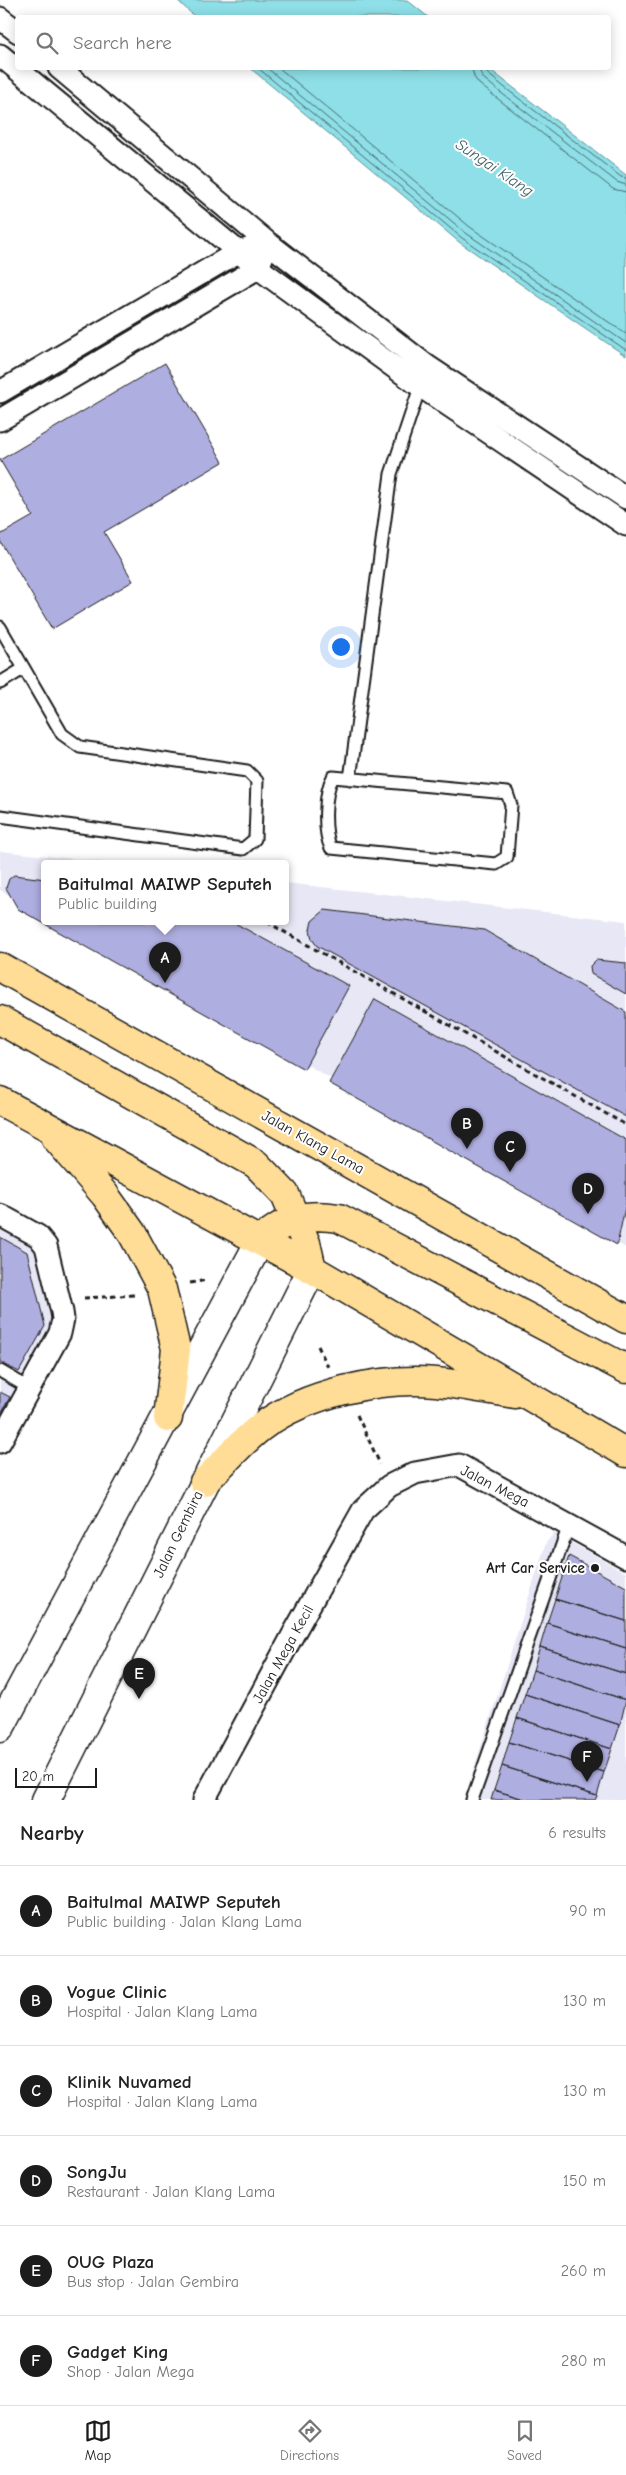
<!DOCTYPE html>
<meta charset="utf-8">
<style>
body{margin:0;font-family:"Comic Neue",sans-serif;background:#f6f6f6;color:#222}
.scale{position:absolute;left:15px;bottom:12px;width:82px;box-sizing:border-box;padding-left:5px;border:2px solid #1c1c1c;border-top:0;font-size:14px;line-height:18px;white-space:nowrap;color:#1c1c1c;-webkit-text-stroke:4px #fff;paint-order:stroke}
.you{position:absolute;left:340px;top:646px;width:18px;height:18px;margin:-12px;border:4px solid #fff;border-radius:50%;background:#1a73e8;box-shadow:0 0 0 8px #1a73e833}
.badge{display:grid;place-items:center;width:32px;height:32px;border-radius:50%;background:#1c1c1c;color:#fff;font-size:16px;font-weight:700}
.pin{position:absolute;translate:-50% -41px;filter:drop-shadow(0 1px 2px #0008)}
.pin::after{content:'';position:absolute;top:26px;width:18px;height:15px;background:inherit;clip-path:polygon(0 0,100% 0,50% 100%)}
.popup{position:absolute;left:41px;top:860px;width:248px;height:65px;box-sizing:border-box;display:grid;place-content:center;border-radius:5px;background:#fff;filter:drop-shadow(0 1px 4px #0005);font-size:16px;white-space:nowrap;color:#767676}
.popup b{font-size:19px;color:#222}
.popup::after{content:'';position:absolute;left:50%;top:100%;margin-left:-10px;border:10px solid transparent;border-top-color:#fff}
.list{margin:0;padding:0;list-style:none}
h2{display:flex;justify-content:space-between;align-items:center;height:65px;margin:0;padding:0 20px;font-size:21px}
h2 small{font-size:16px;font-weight:400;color:#767676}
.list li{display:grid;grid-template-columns:32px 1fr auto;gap:15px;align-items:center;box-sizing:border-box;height:90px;padding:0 20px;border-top:1px solid #e0e0e0}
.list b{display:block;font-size:19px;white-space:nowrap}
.list p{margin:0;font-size:16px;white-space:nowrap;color:#767676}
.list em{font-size:16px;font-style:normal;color:#767676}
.icon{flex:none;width:28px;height:28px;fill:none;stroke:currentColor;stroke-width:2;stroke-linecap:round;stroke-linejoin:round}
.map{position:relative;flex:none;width:626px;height:1800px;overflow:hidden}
.search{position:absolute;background:#fff;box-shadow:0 2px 12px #0003;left:15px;right:15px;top:15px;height:55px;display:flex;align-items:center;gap:12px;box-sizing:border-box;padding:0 18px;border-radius:5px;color:#767676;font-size:19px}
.sheet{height:605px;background:#fff}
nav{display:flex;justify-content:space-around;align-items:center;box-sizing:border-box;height:70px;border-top:1px solid #e0e0e0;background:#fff;font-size:14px;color:#767676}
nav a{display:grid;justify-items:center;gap:2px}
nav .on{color:#1c1c1c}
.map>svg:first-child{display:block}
</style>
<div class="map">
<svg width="626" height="1800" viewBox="0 0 626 1800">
<rect width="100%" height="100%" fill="#fff"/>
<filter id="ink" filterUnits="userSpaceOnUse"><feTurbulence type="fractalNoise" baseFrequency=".02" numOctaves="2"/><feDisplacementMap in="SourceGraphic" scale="10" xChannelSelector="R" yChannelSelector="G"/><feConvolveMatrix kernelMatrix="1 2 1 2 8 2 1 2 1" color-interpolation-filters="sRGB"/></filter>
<g filter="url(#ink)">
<!-- built -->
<path fill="#e7e7f6" d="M0,851L120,864H45V914L0,890Z
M285,883L626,921V1248L58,922H285Z
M0,1224L35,1244L54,1326L0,1422Z
M554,1533L626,1573V1800H464L546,1543Z"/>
<!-- water -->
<path fill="#8edfe7" stroke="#609196" d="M177,0H407L428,17H195Z
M250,68H488L626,175V356L459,242Z"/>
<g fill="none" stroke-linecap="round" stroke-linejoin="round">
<!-- shore -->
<path stroke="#4a6a6d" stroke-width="1" d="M258,68L462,238L626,350
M267,68L466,233L626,343
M279,68L470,227L626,334
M472,68L474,77L479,84L613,189L626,192
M479,68L482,77L500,92L617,182L626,185
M486,68L487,73L504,87L621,177L626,178"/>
</g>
<!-- building -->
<path fill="#afaee0" stroke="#1c1c1c" d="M165,363L223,462L104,532L133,581L52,629L0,541V535L33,516L0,460Z
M14,875L45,879V922H233L349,986L304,1069L18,909L6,888L9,879Z
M325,910L484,930L626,1012V1117L317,946L312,939L310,930L312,921Z
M596,960L626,963V994L591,974L590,966Z
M375,999L626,1140V1203L617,1245L329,1083Z
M0,1237L27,1252L45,1326L19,1372L0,1362Z
M0,1392L10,1397L0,1415Z
M569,1556L626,1587V1621L555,1599Z
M555,1599L626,1621V1648L547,1623Z
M547,1623L626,1648V1674L540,1647Z
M540,1647L626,1674V1700L533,1670Z
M533,1670L626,1700L620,1725L525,1694Z
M525,1694L620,1725L612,1749L517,1718Z
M517,1718L612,1749L604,1772L509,1742Z
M509,1742L604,1772L597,1796L502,1766Z
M502,1766L597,1796L595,1800H527L494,1790Z
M494,1790L527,1800H491Z"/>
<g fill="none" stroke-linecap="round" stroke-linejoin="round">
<!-- service casing -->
<g stroke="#1c1c1c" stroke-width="15">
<path id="service" d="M0,627L62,734L80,747L247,771L257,781L255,839L243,849L0,816
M0,683L23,669
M333,777L507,793L511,805L507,857L496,864L331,848C323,831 324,793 333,777Z
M350,779L391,474L421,384
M0,1371L29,1388
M472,1800L569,1525"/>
</g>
<!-- minor casing -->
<g stroke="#1c1c1c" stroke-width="25">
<path id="minor" d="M0,18L18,32
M0,55L258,268L420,386L626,525
M59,68L268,243L427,366L626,498
M0,392L238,252L251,248
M0,420L258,268L263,255
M0,1215L38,1236L46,1246L62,1312L63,1319L60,1333L0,1442
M204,1800L295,1631L363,1510L389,1486L415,1473L459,1465L626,1557"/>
</g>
<!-- secondary casing -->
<g stroke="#1c1c1c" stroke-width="31">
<path id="secondary" d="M0,1728L260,1241
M46,1800L312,1269"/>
</g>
<!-- primary casing -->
<g stroke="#1c1c1c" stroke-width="31">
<path id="primary" d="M0,967L626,1319
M0,1020L256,1164L285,1194L306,1243L312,1269
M0,1101L312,1269L626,1453
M56,1138L105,1195L132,1233L162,1289L176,1349L168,1418
M260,1241C286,1218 305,1213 339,1218L626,1369
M204,1482C223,1464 241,1442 261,1427C306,1393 381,1377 436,1382C462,1384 488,1390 515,1394"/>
</g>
<!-- path -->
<path stroke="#1c1c1c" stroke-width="3" stroke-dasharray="5 4" stroke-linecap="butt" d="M267,922L626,1125
M190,1283L207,1280
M84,1298L135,1295
M318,1346L328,1367
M357,1415L380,1464"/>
<!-- service -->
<use href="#service" stroke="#fff" stroke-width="11"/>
<!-- minor -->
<use href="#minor" stroke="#fff" stroke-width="21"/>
<!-- secondary -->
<use href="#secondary" stroke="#fff" stroke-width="28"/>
<!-- primary -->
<use href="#primary" stroke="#ffdd96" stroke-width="28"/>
</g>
</g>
<!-- markers -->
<circle fill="#1c1c1c" stroke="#fff" stroke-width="2" cx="595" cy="1568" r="5"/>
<g text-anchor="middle" stroke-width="4" stroke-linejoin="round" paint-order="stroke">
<!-- street labels -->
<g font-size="15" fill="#1c1c1c" stroke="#fff">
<text transform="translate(313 1142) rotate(29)" y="5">Jalan Klang Lama</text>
<text transform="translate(495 1486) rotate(27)" y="5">Jalan Mega</text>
<text transform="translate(178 1534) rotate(-64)" y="5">Jalan Gembira</text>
<text transform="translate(283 1654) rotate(-61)" y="5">Jalan Mega Kecil</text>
</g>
<!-- poi labels -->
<g font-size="15" font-weight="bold" fill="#1c1c1c" stroke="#fff" text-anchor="end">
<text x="585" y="1573">Art Car Service</text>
</g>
<!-- water labels -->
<g font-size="16" font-style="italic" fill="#446063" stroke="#fff">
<text transform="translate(495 167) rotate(34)" y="6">Sungai Klang</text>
</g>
</g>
</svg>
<div class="scale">20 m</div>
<div class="you"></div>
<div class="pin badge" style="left:165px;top:983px">A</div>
<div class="popup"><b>Baitulmal MAIWP Seputeh</b>Public building</div>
<div class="pin badge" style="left:467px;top:1149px">B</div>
<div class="pin badge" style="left:510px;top:1172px">C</div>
<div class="pin badge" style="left:588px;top:1214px">D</div>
<div class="pin badge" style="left:139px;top:1699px">E</div>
<div class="pin badge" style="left:587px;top:1782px">F</div>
<div class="search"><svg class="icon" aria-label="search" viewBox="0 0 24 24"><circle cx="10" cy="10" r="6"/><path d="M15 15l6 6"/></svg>Search here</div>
</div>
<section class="sheet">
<h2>Nearby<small>6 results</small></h2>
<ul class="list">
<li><span class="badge">A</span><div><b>Baitulmal MAIWP Seputeh</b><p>Public building · Jalan Klang Lama</p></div><em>90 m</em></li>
<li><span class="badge">B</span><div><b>Vogue Clinic</b><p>Hospital · Jalan Klang Lama</p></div><em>130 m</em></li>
<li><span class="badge">C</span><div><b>Klinik Nuvamed</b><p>Hospital · Jalan Klang Lama</p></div><em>130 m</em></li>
<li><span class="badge">D</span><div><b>SongJu</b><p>Restaurant · Jalan Klang Lama</p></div><em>150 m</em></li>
<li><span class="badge">E</span><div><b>OUG Plaza</b><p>Bus stop · Jalan Gembira</p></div><em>260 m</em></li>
<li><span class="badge">F</span><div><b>Gadget King</b><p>Shop · Jalan Mega</p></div><em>280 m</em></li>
</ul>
</section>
<nav>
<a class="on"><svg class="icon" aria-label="map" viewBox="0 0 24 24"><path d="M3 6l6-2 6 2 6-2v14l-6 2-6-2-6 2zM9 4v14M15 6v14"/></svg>Map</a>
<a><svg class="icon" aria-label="directions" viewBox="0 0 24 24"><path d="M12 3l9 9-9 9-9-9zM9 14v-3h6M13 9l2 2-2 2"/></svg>Directions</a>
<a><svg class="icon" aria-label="saved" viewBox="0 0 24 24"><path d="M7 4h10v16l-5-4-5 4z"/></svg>Saved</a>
</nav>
